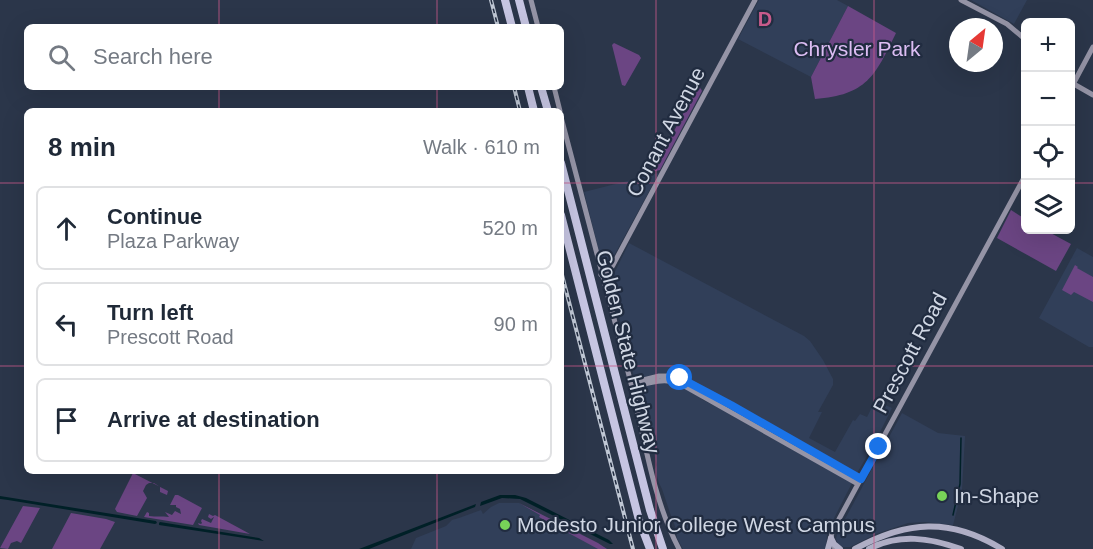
<!DOCTYPE html>
<meta charset="utf-8">
<style>
body{margin:0;font-family:Helvetica,sans-serif;background:#f6f6f7;color:#1f2937}
.controls{position:absolute;right:18px;top:18px;display:grid;overflow:hidden;border-radius:9px;box-shadow:0 6px 24px #0002}
.controls button{width:54px;height:54px;display:grid;place-items:center;padding:0;border:0;border-bottom:2px solid #e0e1e3;background:#fff;color:#1f2937;font:30px sans-serif}
.compass{position:absolute;left:949px;top:18px;width:54px;height:54px;border-radius:50%;background:#fff;box-shadow:0 6px 24px #0002;rotate:29deg}
.stop{position:absolute;width:18px;height:18px;margin:-14px;border:4px solid #1a73e8;border-radius:50%;background:#fff}
.stop.end{background:#1a73e8;border-color:#fff;box-shadow:0 2px 6px #0008}
.list{margin:0;padding:0;list-style:none}
h2{display:flex;justify-content:space-between;align-items:center;height:78px;margin:0;padding:0 24px;font-size:26px}
h2 small{font-size:20px;font-weight:400;color:#747a83}
.list li{display:grid;grid-template-columns:39px 1fr auto;gap:18px;align-items:center;box-sizing:border-box;height:84px;margin:0 12px 12px;padding:0 12px;border:2px solid #e0e1e3;border-radius:9px}
.list b{display:block;font-size:22px;white-space:nowrap}
.list p{margin:0;font-size:20px;white-space:nowrap;color:#747a83}
.list em{font-size:20px;font-style:normal;color:#747a83}
.icon{flex:none;width:33px;height:33px;fill:none;stroke:currentColor;stroke-width:2;stroke-linecap:round;stroke-linejoin:round}
.map{position:relative;flex:none;width:1093px;height:549px;overflow:hidden}
.search{position:absolute;background:#fff;box-shadow:0 6px 24px #0002;left:24px;top:24px;width:540px;height:66px;display:flex;align-items:center;gap:15px;box-sizing:border-box;padding:0 21px;border-radius:9px;color:#747a83;font-size:22px}
.panel{position:absolute;background:#fff;box-shadow:0 6px 24px #0002;left:24px;top:108px;width:540px;height:366px;border-radius:9px}
.map>svg:first-child{display:block}
</style>
<div class="map">
<svg width="1093" height="549" viewBox="0 0 1093 549">
<rect width="100%" height="100%" fill="#2b364a"/>
<!-- built -->
<path fill="#313f59" d="M759,0H837L848,6L811,77L738,39Z
M971,0H1027L1014,24Z
M659,173L610,263L605,266L602,263L584,192Z
M629,243L804,336L810,341L823,360L833,379V385L818,412H822L809,438L835,452L853,420L855,421L860,414L867,417L874,403L883,404L892,408L873,446L857,473H856L678,374L660,373L636,379L634,377L622,328L619,317L618,310L616,309L610,282Z
M1077,248L1093,257V347H1089L1039,318Z
M656,383H673L684,388L700,397L703,400L719,408L852,483L829,528L827,533L826,549H683L677,538L676,529L670,513L662,489L659,483L655,469L657,465L647,429V422L637,390L638,388Z
M902,413L938,433L965,436L962,491L953,525L925,522L908,523L876,534L850,547H843L838,544L836,539L837,534Z
M499,503H519L607,549H411L416,538L446,526L452,520L459,518L481,510L483,514L491,507Z"/>
<!-- green -->
<path fill="#6b4583" d="M848,6L896,33C875,76 867,95 815,99L811,77Z
M614,43L639,55L641,58L625,86L622,85L612,45Z
M698,86L701,89L702,91L660,170L652,172Z
M1011,210L1025,219L1026,230H1045L1071,244L1056,271L997,238Z
M1075,265L1078,267L1077,268L1093,277V302L1074,292L1071,295L1062,290Z
M133,473L168,491L167,495L160,492V487L154,483H149L146,485L143,491L147,498L137,516L117,512L115,509Z
M175,495H178L202,508L193,525L144,517L147,512L149,513V516C156,517 162,516 169,517L165,512L172,515L175,511L181,514L180,509L176,507V505H170Z
M519,503L598,543L607,549H598L539,517L540,515Z
M23,506L40,508L21,543L17,541L11,543L8,549L0,548Z
M71,513L106,519L115,522L100,549H52Z
M209,514L213,516L215,515L250,534L199,525L198,523L201,524L202,523L201,521L202,519L211,523L214,517L211,519L208,517Z"/>
<!-- water -->
<path fill="#002027" d="M500,495H515L526,498L609,540L613,544H610L520,499L502,498L480,506L481,502Z
M0,496L156,521L157,523L155,524L8,500L0,499Z
M476,504L475,507L369,549H359Z
M160,522L259,538L264,541L159,525V523Z"/>
<g fill="none" stroke-linecap="round" stroke-linejoin="round">
<!-- stream -->
<path stroke="#002027" stroke-width="1.5" d="M953,515L960,484L961,438"/>
<!-- secondary -->
<path stroke="#9594a6" stroke-width="5" d="M531,0L538,27
M961,0L1007,24L1026,40
M1072,83L1093,95
M554,87L560,111
M1070,90L1093,47
M561,117C584,207 609,297 632,387C645,441 653,499 679,549
M601,275L609,271L613,265L755,0
M631,383L659,376H670L680,378L731,405L861,479
M632,388C648,383 664,377 681,384L858,484
M835,549L831,538L832,532L1026,174"/>
<!-- primary -->
<path stroke="#afaec5" stroke-width="6" d="M831,538L834,544L840,549
M828,549L831,538
M855,549C906,521 950,517 1002,549
M869,549C899,533 930,538 961,549"/>
<!-- highway -->
<path stroke="#c6c5e2" stroke-width="8" d="M505,0L512,27
M519,0L526,27
M528,87L534,111
M541,87L548,111
M561,163L650,510L663,549
M561,215L639,520L650,549"/>
<!-- rail casing -->
<g stroke="#bfc7d4" stroke-width="4">
<path id="rail" d="M491,0L498,27
M514,87L520,111
M561,271L633,549"/>
</g>
<!-- rail -->
<use href="#rail" stroke="#212c40" stroke-width="1.5" stroke-dasharray="4.5" stroke-linecap="butt"/>
</g>
<g fill="none" stroke-linecap="round" stroke-linejoin="round">
<!-- route -->
<path stroke="#1a73e8" stroke-width="8" d="M680,378L731,405L861,479L879,447"/>
</g>
<!-- grid -->
<path fill="none" stroke="#c75b8b" stroke-width="1.5" stroke-opacity="0.55" d="M219,0V27M437,0V27M656,0V549M874,0V549M219,87V111M437,87V111M0,183H27M561,183H1026M1070,183H1093M0,366H27M561,366H1093M219,471V549M437,471V549"/>
<!-- markers -->
<g fill="#78d258" stroke="#212c40" stroke-width="2">
<circle cx="942" cy="496" r="6"/>
<circle cx="505" cy="525" r="6"/>
</g>
<g text-anchor="middle" stroke-width="4.5" stroke-linejoin="round" paint-order="stroke">
<!-- park labels -->
<g font-size="21" fill="#dcbdf3" stroke="#212c40">
<text x="857" y="56">Chrysler Park</text>
</g>
<!-- street labels -->
<g font-size="21" fill="#d0d7e4" stroke="#212c40">
<text transform="translate(666 132) rotate(-62)" y="7">Conant Avenue</text>
<text transform="translate(628 352) rotate(76)" y="7">Golden State Highway</text>
<text transform="translate(910 353) rotate(-62)" y="7">Prescott Road</text>
</g>
<!-- poi labels -->
<g font-size="21" fill="#d0d7e4" stroke="#212c40" text-anchor="start">
<text x="954" y="503">In-Shape</text>
<text x="517" y="532">Modesto Junior College West Campus</text>
</g>
</g>
<g font-size="20" text-anchor="middle" font-weight="bold" fill="#c75b8b" stroke="#212c40" stroke-width="4.5" stroke-linejoin="round" paint-order="stroke">
<text x="765" y="26">D</text>
</g>
</svg>
<div class="controls">
<button>+</button>
<button>−</button>
<button><svg class="icon" aria-label="locate" viewBox="0 0 24 24"><circle cx="12" cy="12" r="6"/><path d="M12 2v4M12 18v4M2 12h4M18 12h4"/></svg></button>
<button><svg class="icon" aria-label="layers" viewBox="0 0 24 24"><path d="M12 4l9 5-9 5-9-5zM3 14l9 5 9-5"/></svg></button>
</div>
<svg class="compass" viewBox="-18 -18 36 36"><path d="M0-13l5 13h-10z" fill="#e53935"/><path d="M0 13l5-13h-10z" fill="#747a83"/></svg>
<div class="stop" style="left:680px;top:378px"></div>
<div class="stop end" style="left:879px;top:447px"></div>
<div class="search"><svg class="icon" aria-label="search" viewBox="0 0 24 24"><circle cx="10" cy="10" r="6"/><path d="M15 15l6 6"/></svg>Search here</div>
<section class="panel">
<h2>8 min<small>Walk · 610 m</small></h2>
<ul class="list">
<li><svg class="icon" aria-label="ahead" viewBox="0 0 24 24"><path d="M12 20V5M6 11l6-6 6 6"/></svg><div><b>Continue</b><p>Plaza Parkway</p></div><em>520 m</em></li>
<li><svg class="icon" aria-label="left" viewBox="0 0 24 24"><path d="M17 20v-9H6M10 6l-5 5 5 5"/></svg><div><b>Turn left</b><p>Prescott Road</p></div><em>90 m</em></li>
<li><svg class="icon" aria-label="arrive" viewBox="0 0 24 24"><path d="M6 21V4h12l-3 4 3 4H6"/></svg><div><b>Arrive at destination</b></div></li>
</ul>
</section>
</div>
